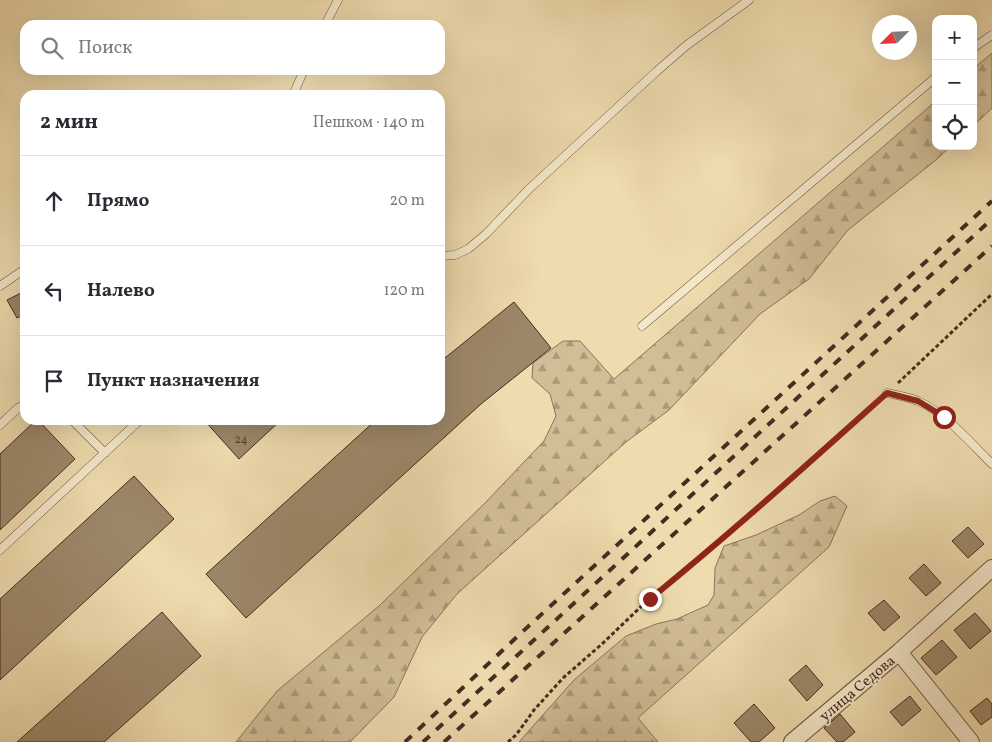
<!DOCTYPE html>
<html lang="ru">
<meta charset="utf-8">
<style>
body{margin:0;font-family:Vollkorn,serif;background:#f7f7f7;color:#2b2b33}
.controls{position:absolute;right:15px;top:15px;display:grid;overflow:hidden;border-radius:10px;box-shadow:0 5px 20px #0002}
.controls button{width:45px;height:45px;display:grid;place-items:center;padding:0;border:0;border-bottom:1px solid #e1e1e2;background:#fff;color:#2b2b33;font:25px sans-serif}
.compass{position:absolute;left:872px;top:15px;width:45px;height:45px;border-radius:50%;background:#fff;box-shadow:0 5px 20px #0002;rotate:246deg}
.stop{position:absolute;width:15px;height:15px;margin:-11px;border:4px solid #8f2418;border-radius:50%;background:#fff}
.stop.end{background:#8f2418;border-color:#fff;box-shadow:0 1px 5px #0008}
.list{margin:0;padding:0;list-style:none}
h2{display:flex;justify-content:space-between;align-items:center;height:65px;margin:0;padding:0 20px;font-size:21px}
h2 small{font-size:16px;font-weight:400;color:#7c7c81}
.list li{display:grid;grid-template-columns:32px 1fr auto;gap:15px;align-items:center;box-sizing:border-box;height:90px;padding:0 20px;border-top:1px solid #e1e1e2}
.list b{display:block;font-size:19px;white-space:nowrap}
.list em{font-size:16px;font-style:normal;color:#7c7c81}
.icon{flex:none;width:28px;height:28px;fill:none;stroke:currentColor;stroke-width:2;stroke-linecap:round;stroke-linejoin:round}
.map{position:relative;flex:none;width:992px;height:742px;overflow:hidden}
.search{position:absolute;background:#fff;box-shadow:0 5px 20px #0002;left:20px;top:20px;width:425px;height:55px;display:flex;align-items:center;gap:12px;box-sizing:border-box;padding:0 18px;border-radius:15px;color:#7c7c81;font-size:19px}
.panel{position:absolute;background:#fff;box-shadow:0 5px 20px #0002;left:20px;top:90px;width:425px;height:335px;border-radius:15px}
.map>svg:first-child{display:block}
</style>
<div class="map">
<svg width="992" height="742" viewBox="0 0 992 742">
<defs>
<pattern id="forest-firs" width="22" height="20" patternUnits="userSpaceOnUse" patternTransform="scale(1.25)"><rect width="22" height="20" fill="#d1bd96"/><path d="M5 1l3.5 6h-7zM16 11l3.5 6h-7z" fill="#ab9a7a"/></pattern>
</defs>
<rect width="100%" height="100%" fill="#eedbae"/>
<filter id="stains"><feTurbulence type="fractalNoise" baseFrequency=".004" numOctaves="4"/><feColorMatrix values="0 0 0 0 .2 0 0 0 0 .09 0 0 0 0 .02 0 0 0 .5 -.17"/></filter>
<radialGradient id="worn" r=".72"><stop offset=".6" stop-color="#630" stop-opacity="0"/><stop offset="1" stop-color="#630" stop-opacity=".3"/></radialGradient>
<!-- forest -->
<path fill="url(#forest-firs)" stroke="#8a745a" d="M992,53V108L973,126V69Z
M936,101V146H951L936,160L848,230L809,279L760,314L669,410L626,442L457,594L422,637L394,697L350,742H236L277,691L379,606L485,503L544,441L556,416L550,394L532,378L533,363L563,341H580L614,379Z
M835,496L847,506L829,547L638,718L658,742H519L574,680L626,636L656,624L677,619L708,605L714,595L715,568L724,546L756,535L799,515L820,501Z"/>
<!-- building -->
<path fill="#9c8769" stroke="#442c1f" d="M25,291V314L17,318L7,300Z
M514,302L551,348L481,404L246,618L206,574L376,420H440V362Z
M36,420H38L75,459L0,530V454Z
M204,420H281L239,459Z
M134,476L174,519L0,680V599Z
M968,527L984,544L968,558L952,541Z
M924,564L941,583L926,596L909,578Z
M884,600L900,617L884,631L868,613Z
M162,612L201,656L104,742H17Z
M975,613L991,631L970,649L954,630Z
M942,640L957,657L936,675L921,658Z
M806,665L823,685L807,701L789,680Z
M910,696L921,710L902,726L890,712Z
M987,698L992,704V717L981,725L970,711Z
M754,704L775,728L759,742H751L734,723Z
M840,714L855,732L843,742H837L824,728Z"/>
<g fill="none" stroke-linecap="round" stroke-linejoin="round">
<!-- lane casing -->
<g stroke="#6e5843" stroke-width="9">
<path id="lane" d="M325,25L338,0
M973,48L992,35
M293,95L304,70
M440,256L455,255L468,249L486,234L529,189L657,71L687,45L749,0
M0,286L25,269
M642,326L936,77
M887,393C897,395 908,397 918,401C945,413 971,443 992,464
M72,420L105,453
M0,425L18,408L25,405
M0,550L140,420"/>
</g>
<!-- street casing -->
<g stroke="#6e5843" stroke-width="18">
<path id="street" d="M899,652L971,742
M792,742L899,652L992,568"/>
</g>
<!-- path -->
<path stroke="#442c1f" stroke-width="3" stroke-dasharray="4 2.5" stroke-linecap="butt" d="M898,383L992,294
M508,742L516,735L534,710L563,678L602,644L649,599L706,553L785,485L878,401"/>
<!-- lane -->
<use href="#lane" stroke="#f4e8ca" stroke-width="8"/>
<!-- street -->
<use href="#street" stroke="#f4e8ca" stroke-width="16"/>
<!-- rail -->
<path stroke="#442c1f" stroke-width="4" stroke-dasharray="9 9" stroke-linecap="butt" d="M405,742L520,634L992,201
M423,742L992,219
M444,742L992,246"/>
</g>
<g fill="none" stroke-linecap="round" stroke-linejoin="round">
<!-- route -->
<path stroke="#8f2418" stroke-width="6" d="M650,599C731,533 809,463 887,393L918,401L944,417"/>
</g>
<g text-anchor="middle" stroke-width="4" stroke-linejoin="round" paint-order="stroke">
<!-- number labels -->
<g font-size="12" fill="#5a4332">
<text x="241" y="443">24</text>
</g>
<!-- street labels -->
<g font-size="15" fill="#442c1f" stroke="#f4e8ca">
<text transform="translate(857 688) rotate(-40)" y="5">улица Седова</text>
</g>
</g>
<rect width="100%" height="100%" filter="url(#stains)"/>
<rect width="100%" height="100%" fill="url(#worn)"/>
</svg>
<div class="controls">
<button>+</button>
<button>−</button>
<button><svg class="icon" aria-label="locate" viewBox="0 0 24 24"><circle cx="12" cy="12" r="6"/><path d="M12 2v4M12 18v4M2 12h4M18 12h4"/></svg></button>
</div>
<svg class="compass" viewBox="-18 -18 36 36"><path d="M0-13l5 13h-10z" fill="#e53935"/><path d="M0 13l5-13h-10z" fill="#7c7c81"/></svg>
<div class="stop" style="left:944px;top:417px"></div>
<div class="stop end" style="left:650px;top:599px"></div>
<div class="search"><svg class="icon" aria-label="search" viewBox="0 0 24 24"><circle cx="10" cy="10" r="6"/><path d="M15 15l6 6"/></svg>Поиск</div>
<section class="panel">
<h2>2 мин<small>Пешком · 140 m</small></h2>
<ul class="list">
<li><svg class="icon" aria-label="ahead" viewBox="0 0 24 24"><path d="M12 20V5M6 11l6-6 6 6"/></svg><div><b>Прямо</b></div><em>20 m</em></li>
<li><svg class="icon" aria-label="left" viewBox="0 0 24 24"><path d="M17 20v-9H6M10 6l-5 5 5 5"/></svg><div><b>Налево</b></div><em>120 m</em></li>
<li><svg class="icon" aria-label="arrive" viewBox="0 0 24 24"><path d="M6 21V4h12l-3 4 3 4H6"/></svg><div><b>Пункт назначения</b></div></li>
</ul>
</section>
</div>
